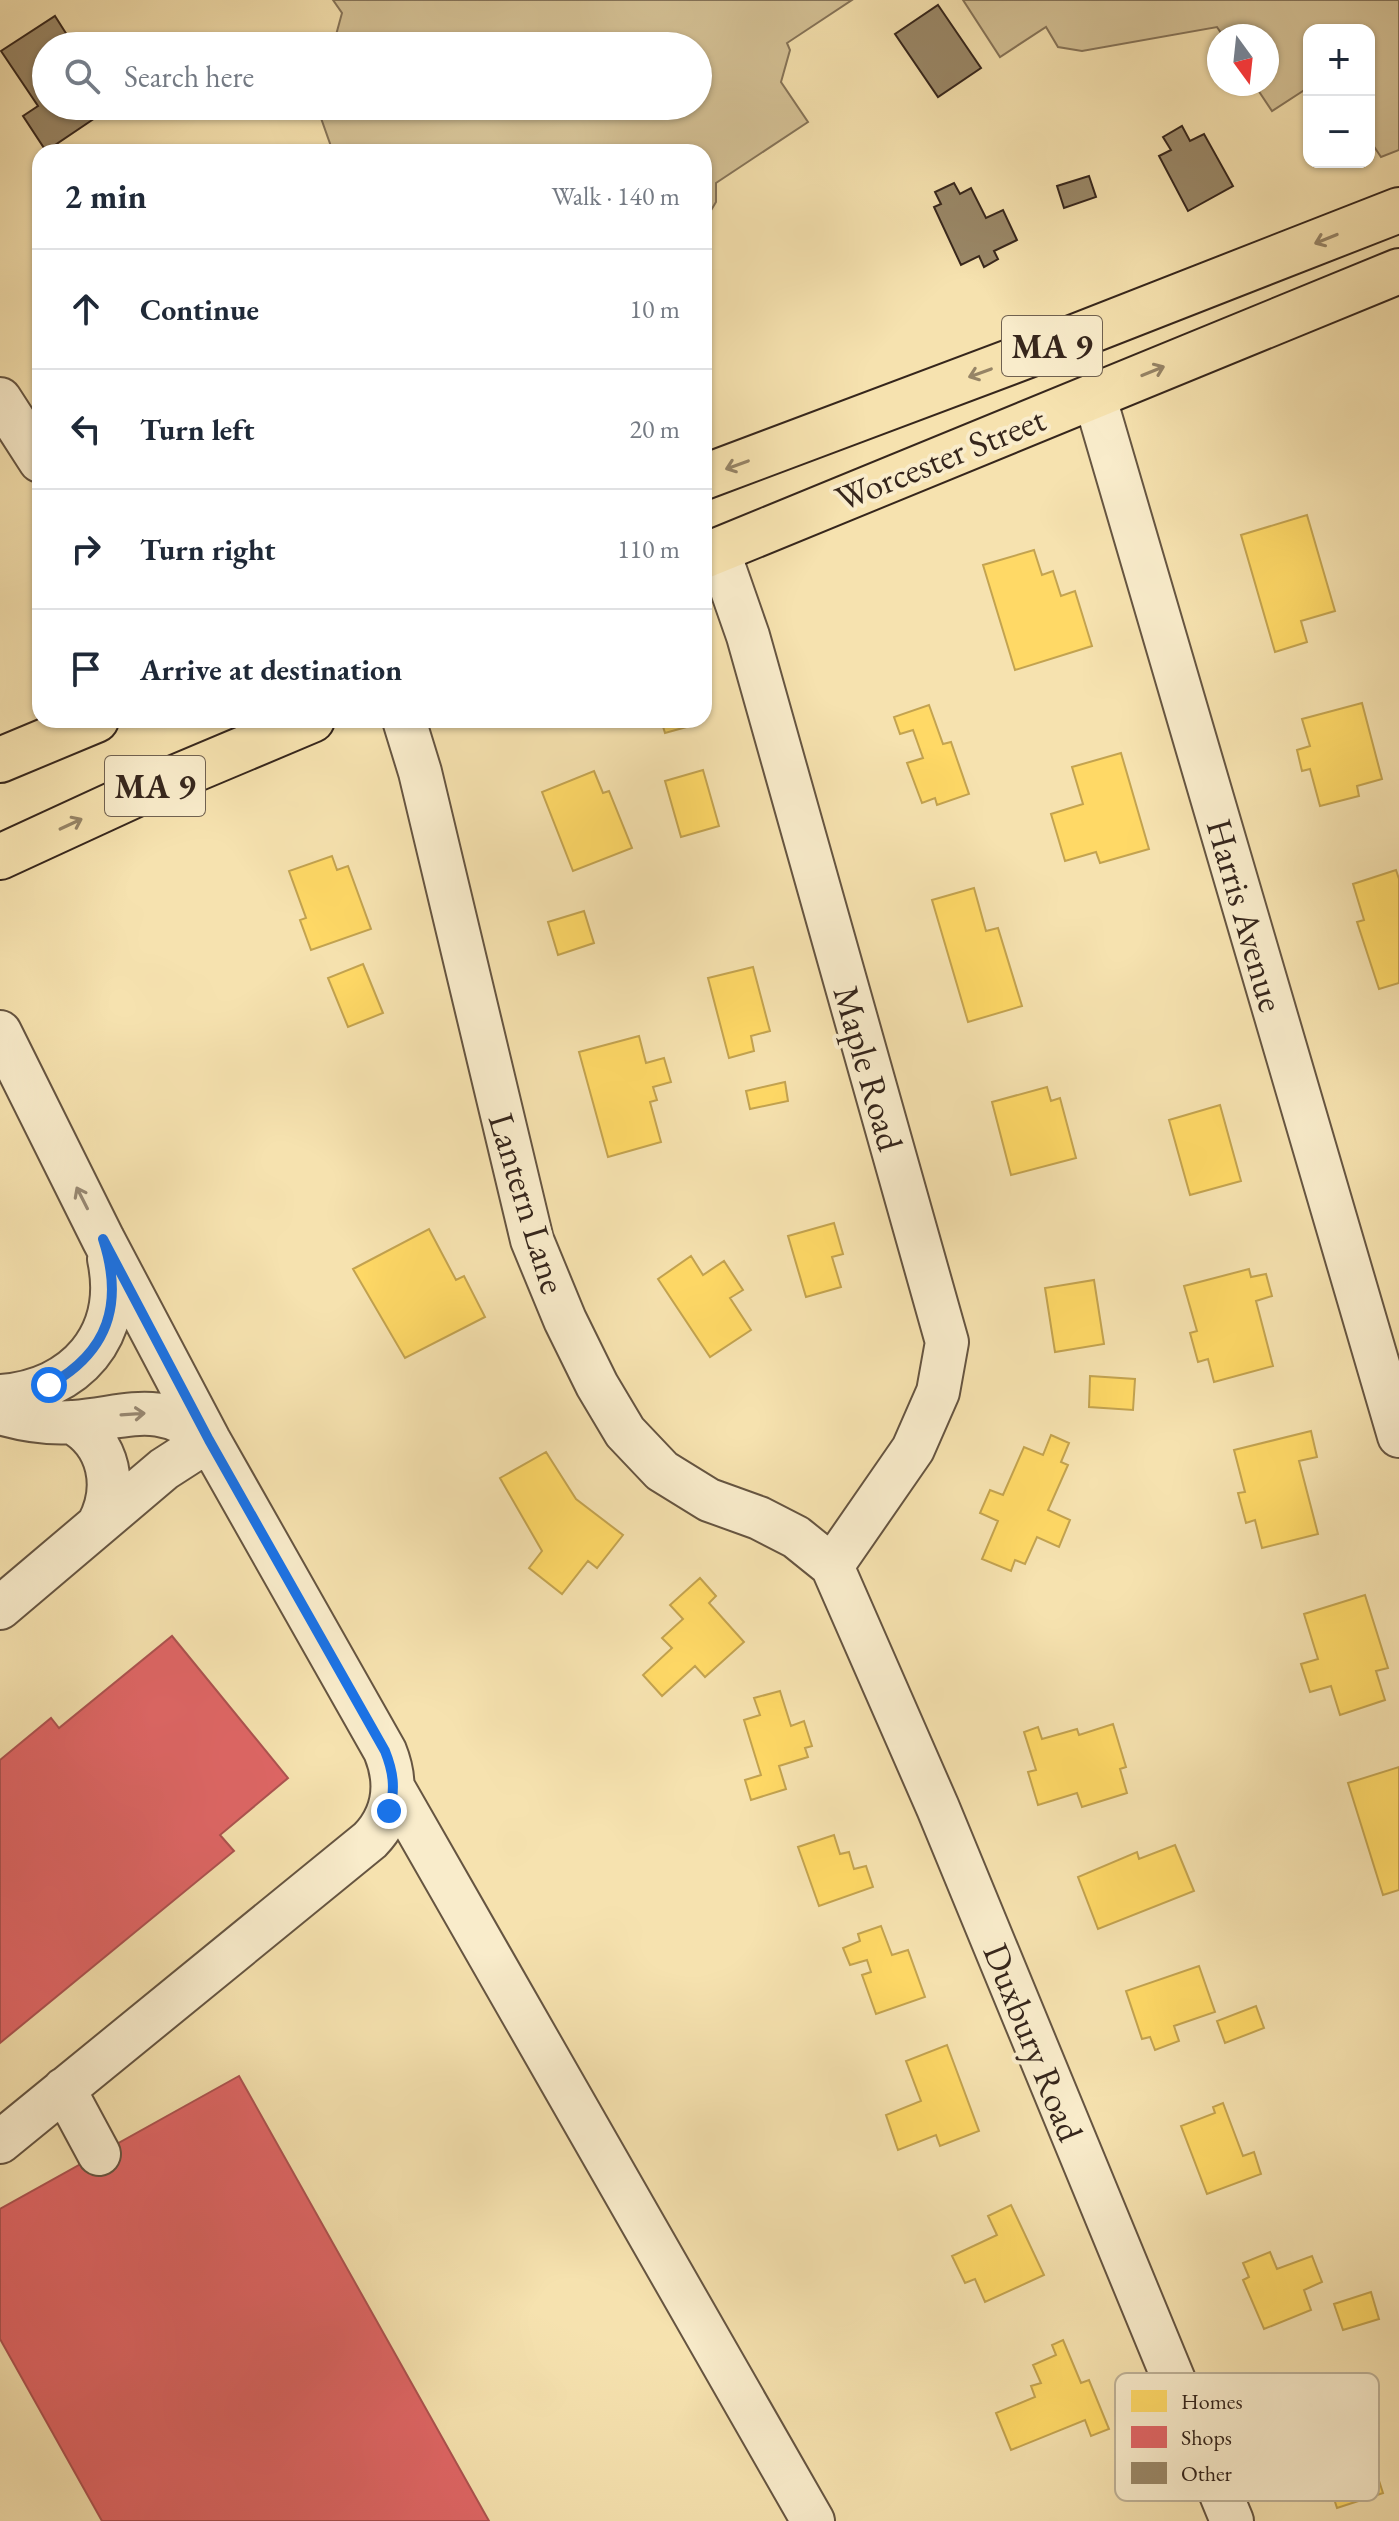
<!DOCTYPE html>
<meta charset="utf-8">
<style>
body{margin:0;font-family:"EB Garamond",serif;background:#f2f2f3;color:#1f2937}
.controls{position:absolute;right:24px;top:24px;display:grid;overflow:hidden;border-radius:16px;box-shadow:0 2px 6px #0004}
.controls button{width:72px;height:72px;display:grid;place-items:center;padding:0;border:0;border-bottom:2px solid #e0e1e3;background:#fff;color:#1f2937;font:40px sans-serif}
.compass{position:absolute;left:1207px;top:24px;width:72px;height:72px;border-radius:50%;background:#fff;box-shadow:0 2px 6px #0004;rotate:165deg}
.stop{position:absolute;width:24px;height:24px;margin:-18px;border:6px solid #1a73e8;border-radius:50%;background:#fff}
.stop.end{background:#1a73e8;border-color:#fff;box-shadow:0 2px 8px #0008}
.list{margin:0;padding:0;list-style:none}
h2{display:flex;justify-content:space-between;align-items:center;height:104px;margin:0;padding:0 32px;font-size:34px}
h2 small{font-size:26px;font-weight:400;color:#747a83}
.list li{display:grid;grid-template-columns:52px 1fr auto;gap:24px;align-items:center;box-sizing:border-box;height:120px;padding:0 32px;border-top:2px solid #e0e1e3}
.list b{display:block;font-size:30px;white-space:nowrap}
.list em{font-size:26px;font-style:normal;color:#747a83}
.icon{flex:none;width:44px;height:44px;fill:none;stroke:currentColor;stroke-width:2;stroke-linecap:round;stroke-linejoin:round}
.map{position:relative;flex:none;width:1399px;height:2521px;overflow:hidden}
.search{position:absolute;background:#fff;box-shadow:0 2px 6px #0004;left:32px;top:32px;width:680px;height:88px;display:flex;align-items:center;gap:20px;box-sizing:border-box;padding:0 28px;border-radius:44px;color:#747a83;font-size:30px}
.panel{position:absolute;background:#fff;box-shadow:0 2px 6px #0004;left:32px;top:144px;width:680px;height:584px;border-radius:24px}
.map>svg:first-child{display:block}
</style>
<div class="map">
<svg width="1399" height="2521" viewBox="0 0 1399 2521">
<rect width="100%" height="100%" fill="#f6e2af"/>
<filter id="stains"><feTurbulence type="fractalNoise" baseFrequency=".0025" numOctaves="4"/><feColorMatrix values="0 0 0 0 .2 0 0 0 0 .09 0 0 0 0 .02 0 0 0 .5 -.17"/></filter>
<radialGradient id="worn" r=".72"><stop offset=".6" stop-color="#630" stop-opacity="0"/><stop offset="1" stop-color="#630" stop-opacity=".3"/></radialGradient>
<!-- green -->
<path fill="#d5c296" stroke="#867459" stroke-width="2" d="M333,0H852L787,43L790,50L781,82L808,122L716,183V202L704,222V152H333L321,118L322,106H698V46H333L342,13Z
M963,0H1399V150L1381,157L1369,139V30H1309V87L1272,111L1254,84H1267V36H1223L1217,27L1082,51L1058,47L1046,27L1000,57Z"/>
<!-- homes -->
<path fill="#ffd966" stroke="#c3a350" stroke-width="2" d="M1307,515L1335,611L1301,621L1307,642L1275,652L1241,535Z
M1034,550L1042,575L1053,571L1061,596L1075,591L1092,646L1015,670L983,565Z
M1362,703L1382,779L1357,786L1359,796L1320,806L1310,769L1302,771L1297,750L1310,746L1302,719Z
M929,705L943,744L951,742L969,794L937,805L935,798L922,803L907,763L923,758L913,730L900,734L894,717Z
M661,720H688L690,726L665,733Z
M1121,753L1149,849L1100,863L1096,852L1065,861L1051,814L1083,804L1072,767Z
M703,770L719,826L681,837L665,781Z
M594,771L603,793L609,791L632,848L573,871L542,792Z
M332,856L337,870L348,866L371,929L311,950L300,920L306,918L289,871Z
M1396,870L1399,879V983L1379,989L1357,922L1364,920L1353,884Z
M974,888L986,931L998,928L1022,1006L968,1022L932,900Z
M584,911L594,943L558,955L548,922Z
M363,964L383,1013L348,1027L328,978Z
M753,967L770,1031L751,1036L754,1051L729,1058L708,978Z
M639,1036L646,1063L664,1058L671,1082L653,1087L657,1100L650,1102L661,1142L608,1157L579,1052Z
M785,1082L788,1101L750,1109L746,1091Z
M1047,1087L1051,1101L1060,1098L1076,1158L1011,1175L992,1102Z
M1220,1105L1241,1181L1190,1195L1169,1120Z
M834,1223L843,1254L832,1257L841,1287L806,1297L788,1236Z
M429,1229L456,1280L464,1276L485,1317L405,1358L353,1269Z
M691,1256L703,1275L724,1261L743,1290L730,1298L751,1330L710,1357L658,1279Z
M1249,1269L1251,1277L1266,1274L1272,1296L1256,1301L1273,1366L1214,1382L1208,1359L1198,1362L1190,1333L1197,1331L1184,1286Z
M1094,1280L1104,1344L1055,1352L1045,1288Z
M1090,1376L1135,1379L1133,1410L1089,1407Z
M1311,1431L1317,1457L1299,1461L1318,1534L1262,1548L1255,1520L1246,1523L1238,1493L1245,1492L1234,1450Z
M1051,1435L1069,1443L1061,1462L1068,1465L1048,1510L1070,1520L1059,1547L1037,1537L1025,1564L1015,1560L1011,1571L982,1559L998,1521L980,1513L990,1490L1003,1495L1024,1447L1043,1455Z
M546,1452L576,1499L623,1535L597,1568L588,1561L562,1594L529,1568L542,1551L500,1478Z
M700,1578L716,1596L709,1603L744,1642L705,1677L695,1666L662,1696L643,1675L672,1648L662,1638L683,1619L670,1605Z
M1365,1595L1388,1668L1376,1671L1385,1700L1340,1715L1331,1686L1310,1692L1301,1664L1318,1659L1304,1614Z
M780,1691L791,1726L804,1721L812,1746L805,1748L808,1757L779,1766L786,1789L751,1800L745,1780L761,1775L744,1720L760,1715L754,1698Z
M1113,1724L1126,1767L1120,1769L1127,1793L1082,1807L1077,1793L1038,1805L1028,1772L1036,1770L1024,1732L1038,1727L1042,1739L1077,1729L1079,1735Z
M1399,1767V1890L1383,1895L1348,1783Z
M834,1835L840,1854L849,1852L854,1869L866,1866L873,1887L819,1906L798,1847Z
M1175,1845L1194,1891L1098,1929L1078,1877L1137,1852L1139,1859Z
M881,1926L892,1955L908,1950L925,1997L876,2014L862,1975L871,1972L867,1960L850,1965L843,1948L860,1941L858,1934Z
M1199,1966L1215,2012L1174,2026L1179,2041L1155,2050L1150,2037L1142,2039L1126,1991Z
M1256,2006L1264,2028L1225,2043L1217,2021Z
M947,2045L979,2131L940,2146L936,2135L898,2150L886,2115L921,2101L906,2061Z
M1223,2103L1243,2156L1254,2152L1261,2174L1207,2194L1181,2126L1215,2113L1213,2107Z
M1011,2205L1044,2275L985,2302L975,2279L965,2283L952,2256L997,2235L988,2216Z
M1270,2252L1277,2269L1312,2256L1322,2282L1304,2290L1311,2310L1264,2329L1243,2280L1249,2277L1243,2263Z
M1371,2292L1379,2319L1343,2330L1334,2304Z
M1063,2340L1081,2383L1089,2380L1109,2429L1091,2436L1085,2420L1011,2450L996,2413L1035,2397L1031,2386L1041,2383L1033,2365L1056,2355L1052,2345Z
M1333,2419L1342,2444L1365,2437L1383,2493L1337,2508L1320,2455L1333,2451L1324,2421Z"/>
<!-- shops -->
<path fill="#e06666" stroke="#ad5350" stroke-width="2" d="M172,1636L288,1778L220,1835L234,1851L0,2043V1760L51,1718L59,1728Z
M239,2076L489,2521H102L0,2339V2209Z"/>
<!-- building -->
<path fill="#9a8868" stroke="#36261c" stroke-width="2" d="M938,5L981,68L938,97L895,34Z
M55,16L74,46H46V106H105L107,110L46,151L23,116L38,106L1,51Z
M1182,126L1190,141L1204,134L1233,186L1188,211L1159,156L1171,150L1163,137Z
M1089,176L1096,197L1064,208L1057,186Z
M954,183L960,194L971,188L986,218L1003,210L1017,240L994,251L998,259L984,267L979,256L961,265L934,207L941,204L935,192Z"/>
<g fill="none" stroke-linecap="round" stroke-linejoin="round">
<!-- minor casing -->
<g stroke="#665541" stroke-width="46">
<path id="minor" d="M1094,395L1399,1436
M0,399L40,461
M718,550L748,636L947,1342L938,1392L913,1449L832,1566
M404,720L420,772L532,1240L565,1320L597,1385L625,1432L662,1471L709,1500L759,1518L796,1537L832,1566L938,1808L1232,2521
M0,1032L103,1239L209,1440L385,1751C398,1783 395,1814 370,1840L0,2142
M0,1396C76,1391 125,1335 109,1259
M0,1413C24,1420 49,1424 74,1422C130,1417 161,1399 209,1440
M72,1422C110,1443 118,1488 98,1525
M0,1608L164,1469L209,1440
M394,1789L813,2521
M64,2089L99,2154"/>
</g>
<!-- highway casing -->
<g stroke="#36261c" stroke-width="48">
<path id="highway" d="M704,477L1026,356L1399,210
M704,556L1399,271
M0,760L96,720
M0,857L141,792L312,720"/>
</g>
<!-- minor -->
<use href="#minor" stroke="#f9eccb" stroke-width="42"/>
<!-- highway -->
<use href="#highway" stroke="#f6e2af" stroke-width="44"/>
</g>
<!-- one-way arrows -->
<defs><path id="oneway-shaft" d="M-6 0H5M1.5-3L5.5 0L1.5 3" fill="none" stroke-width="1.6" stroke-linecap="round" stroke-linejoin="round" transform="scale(2)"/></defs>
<g stroke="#968466">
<use href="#oneway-shaft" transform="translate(1326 239) rotate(158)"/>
<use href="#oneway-shaft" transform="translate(1153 371) rotate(-22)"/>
<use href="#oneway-shaft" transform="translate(980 373) rotate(160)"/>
<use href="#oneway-shaft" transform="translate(737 465) rotate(160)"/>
<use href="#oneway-shaft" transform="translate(71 824) rotate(-25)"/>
</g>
<g stroke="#988974">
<use href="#oneway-shaft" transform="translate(82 1198) rotate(-117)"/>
<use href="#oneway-shaft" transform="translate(133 1414) rotate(-4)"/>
</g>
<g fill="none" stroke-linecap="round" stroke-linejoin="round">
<!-- route -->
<path stroke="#1a73e8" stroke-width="10" d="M49,1385C109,1352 124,1303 103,1239L209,1440L385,1751C393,1771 396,1789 389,1811"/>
</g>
<g text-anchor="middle" stroke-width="8" stroke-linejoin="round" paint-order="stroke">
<!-- shield labels -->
<g fill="#f9eccb" stroke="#706150" stroke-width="2">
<rect x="1002" y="316" width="100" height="60" rx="6"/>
<rect x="105" y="756" width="100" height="60" rx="6"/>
</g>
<g font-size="34" font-weight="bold" fill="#36261c">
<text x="1052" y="358">MA 9</text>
<text x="155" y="798">MA 9</text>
</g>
<!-- street labels -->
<g font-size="36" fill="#36261c" stroke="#f9eccb">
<text transform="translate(940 458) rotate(-22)" y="13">Worcester Street</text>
<text transform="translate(1246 915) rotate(74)" y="13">Harris Avenue</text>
<text transform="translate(869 1068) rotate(74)" y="13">Maple Road</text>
<text transform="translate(528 1203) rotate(73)" y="13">Lantern Lane</text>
<text transform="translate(1034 2042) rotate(68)" y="13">Duxbury Road</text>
</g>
</g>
<!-- legend -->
<rect x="1115" y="2373" width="264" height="128" rx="12" fill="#f9eccb" stroke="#beb196" stroke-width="2"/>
<rect x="1131" y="2390" width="36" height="22" fill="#ffd966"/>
<rect x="1131" y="2426" width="36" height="22" fill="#e06666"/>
<rect x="1131" y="2462" width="36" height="22" fill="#9a8868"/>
<g font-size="22" fill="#36261c">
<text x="1181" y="2409">Homes</text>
<text x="1181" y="2445">Shops</text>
<text x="1181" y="2481">Other</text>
</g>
<rect width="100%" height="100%" filter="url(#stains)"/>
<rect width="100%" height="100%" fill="url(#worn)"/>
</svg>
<div class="controls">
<button>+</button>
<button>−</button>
</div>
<svg class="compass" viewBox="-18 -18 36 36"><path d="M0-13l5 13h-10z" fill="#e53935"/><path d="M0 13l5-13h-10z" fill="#747a83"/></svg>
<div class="stop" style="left:49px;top:1385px"></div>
<div class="stop end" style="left:389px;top:1811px"></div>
<div class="search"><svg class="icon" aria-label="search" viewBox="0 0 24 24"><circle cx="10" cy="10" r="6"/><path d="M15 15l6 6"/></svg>Search here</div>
<section class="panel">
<h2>2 min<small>Walk · 140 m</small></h2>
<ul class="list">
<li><svg class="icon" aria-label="ahead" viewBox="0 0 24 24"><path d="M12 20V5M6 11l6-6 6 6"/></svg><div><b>Continue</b></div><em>10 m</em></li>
<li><svg class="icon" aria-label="left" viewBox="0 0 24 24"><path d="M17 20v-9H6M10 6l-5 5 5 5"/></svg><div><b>Turn left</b></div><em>20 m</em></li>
<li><svg class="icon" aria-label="right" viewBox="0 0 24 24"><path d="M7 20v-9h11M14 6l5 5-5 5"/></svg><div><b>Turn right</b></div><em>110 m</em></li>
<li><svg class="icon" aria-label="arrive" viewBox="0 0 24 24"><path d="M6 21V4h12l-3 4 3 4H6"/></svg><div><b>Arrive at destination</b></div></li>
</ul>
</section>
</div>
